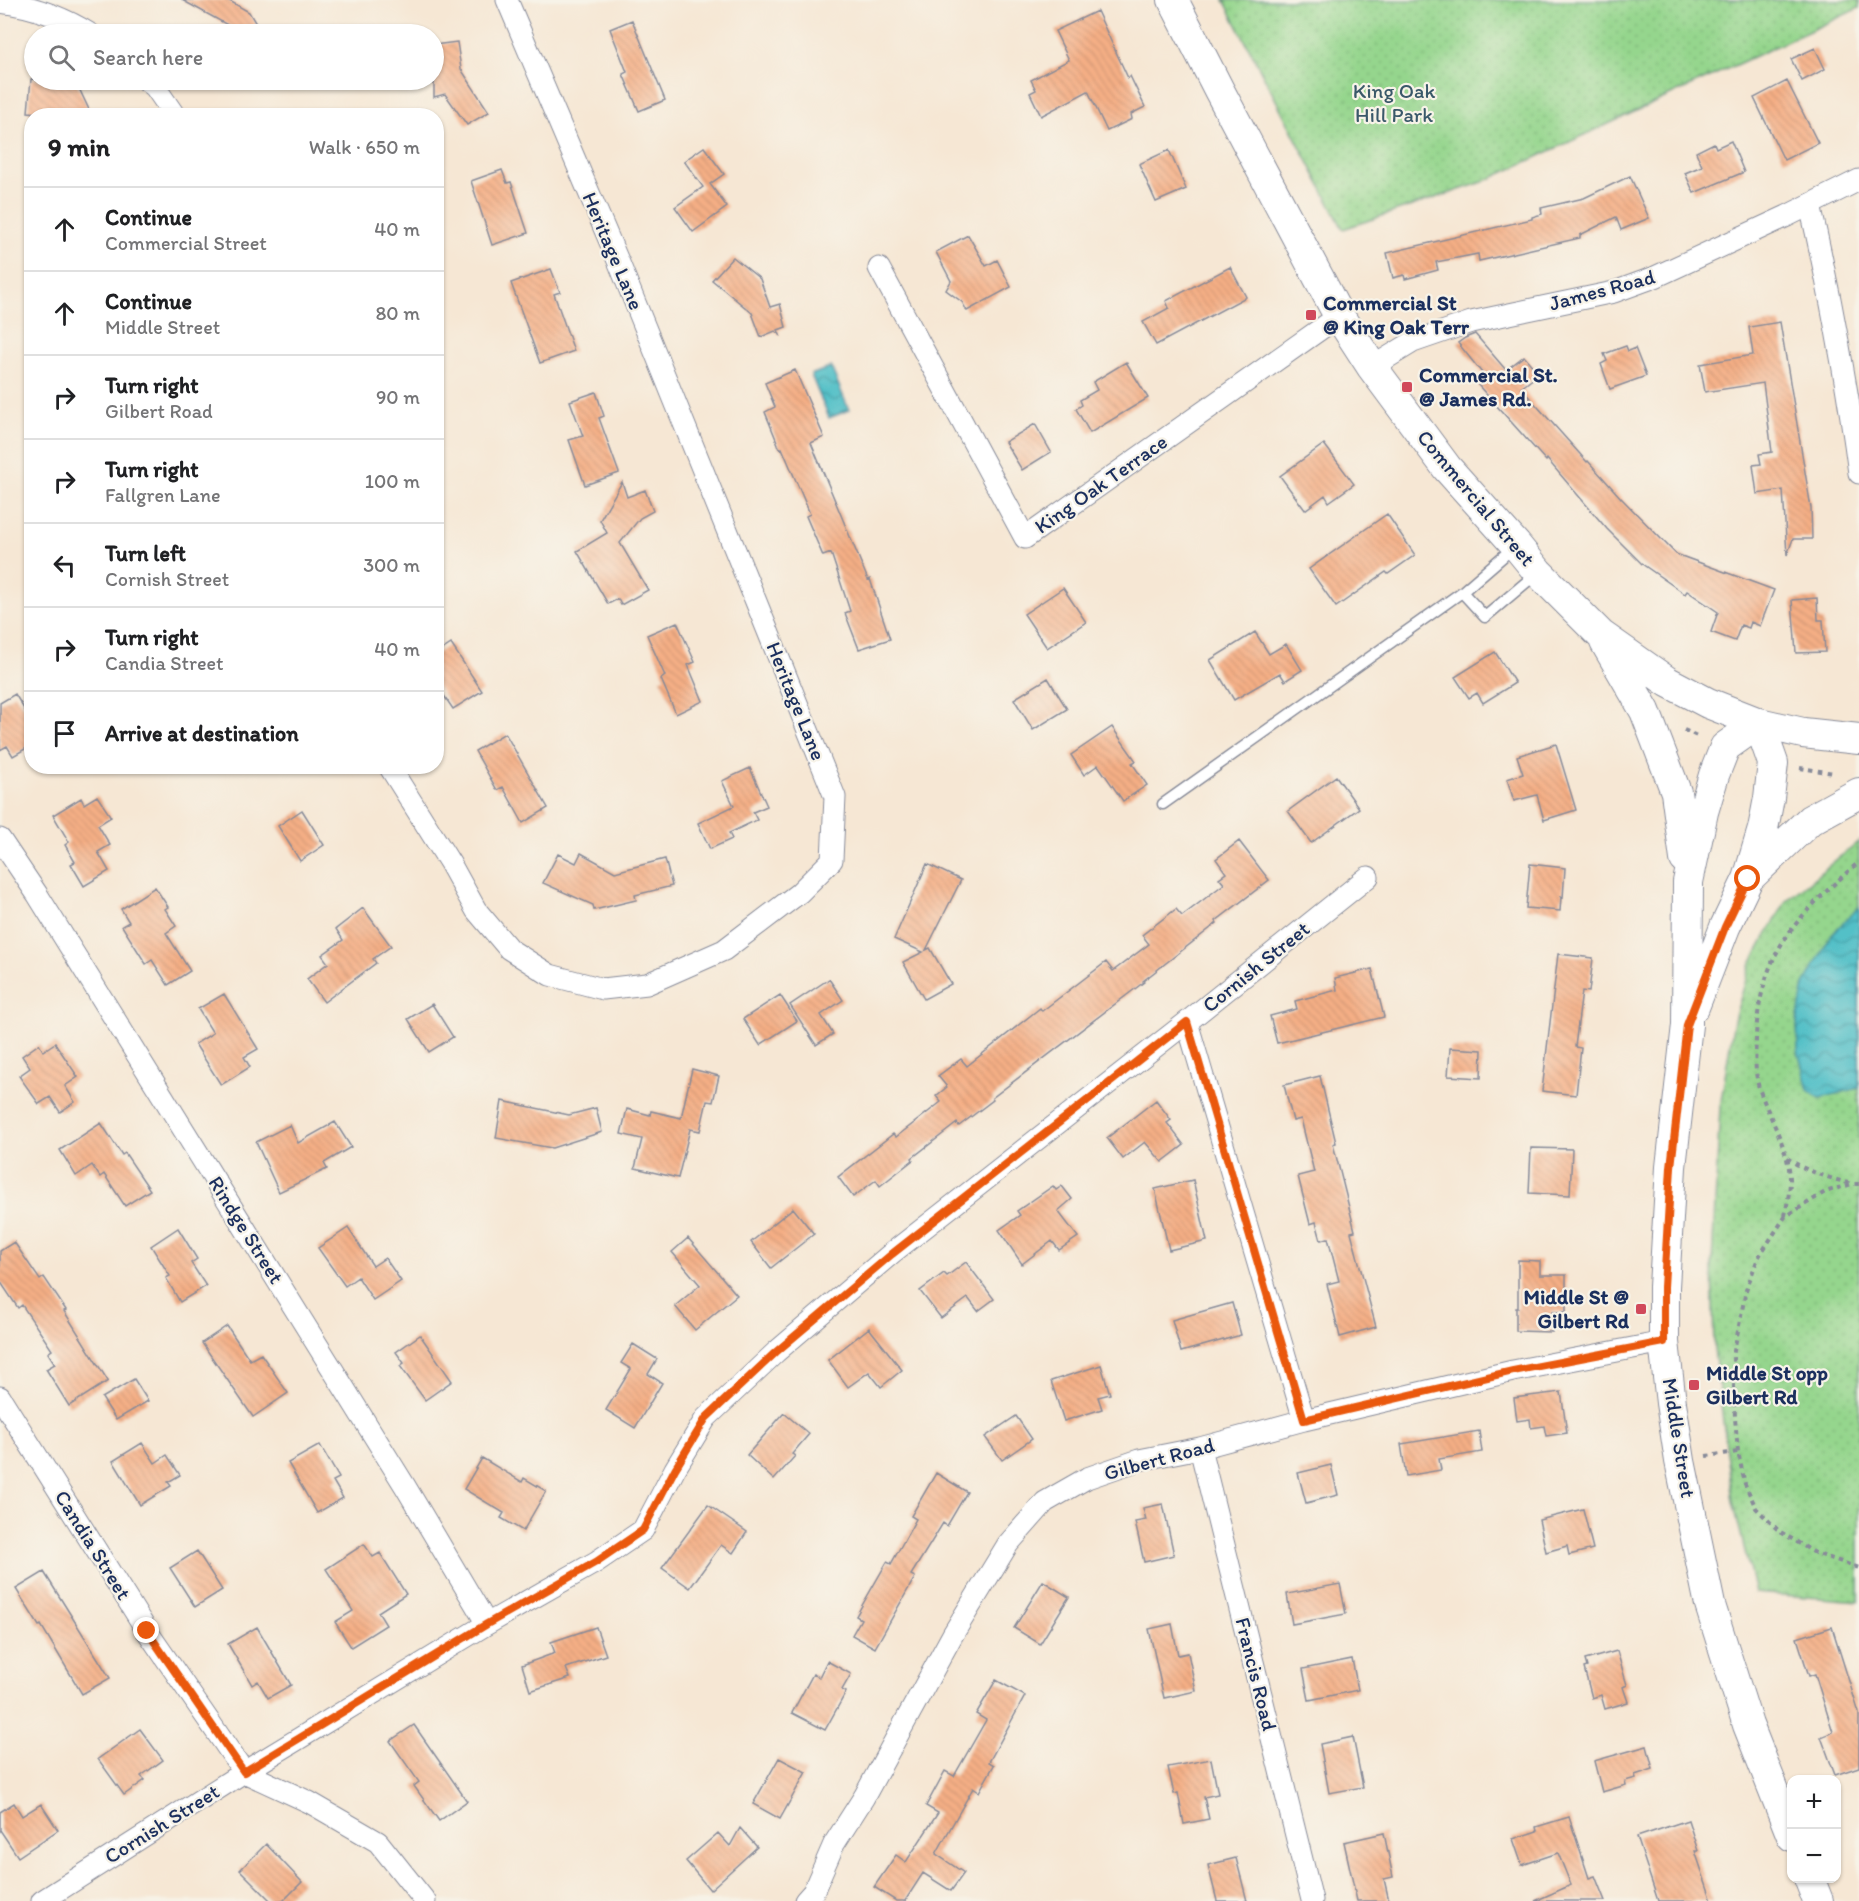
<!DOCTYPE html>
<meta charset="utf-8">
<style>
body{margin:0;font-family:Itim,sans-serif;background:#f6f6f6;color:#202124}
.controls{position:absolute;right:18px;bottom:18px;display:grid;overflow:hidden;border-radius:12px;box-shadow:0 2px 4px #0004}
.controls button{width:54px;height:54px;display:grid;place-items:center;padding:0;border:0;border-bottom:2px solid #e0e0e0;background:#fff;color:#202124;font:30px sans-serif}
.stop{position:absolute;width:18px;height:18px;margin:-14px;border:4px solid #ea580c;border-radius:50%;background:#fff}
.stop.end{background:#ea580c;border-color:#fff;box-shadow:0 2px 6px #0008}
.list{margin:0;padding:0;list-style:none}
h2{display:flex;justify-content:space-between;align-items:center;height:78px;margin:0;padding:0 24px;font-size:26px}
h2 small{font-size:20px;font-weight:400;color:#757577}
.list li{display:grid;grid-template-columns:39px 1fr auto;gap:18px;align-items:center;box-sizing:border-box;height:84px;padding:0 24px;border-top:2px solid #e0e0e0}
.list b{display:block;font-size:22px;white-space:nowrap}
.list p{margin:0;font-size:20px;white-space:nowrap;color:#757577}
.list em{font-size:20px;font-style:normal;color:#757577}
.icon{flex:none;width:33px;height:33px;fill:none;stroke:currentColor;stroke-width:2;stroke-linecap:round;stroke-linejoin:round}
.map{position:relative;flex:none;width:1859px;height:1901px;overflow:hidden}
.search{position:absolute;background:#fff;box-shadow:0 2px 4px #0004;left:24px;top:24px;width:420px;height:66px;display:flex;align-items:center;gap:15px;box-sizing:border-box;padding:0 21px;border-radius:33px;color:#757577;font-size:22px}
.panel{position:absolute;background:#fff;box-shadow:0 2px 4px #0004;left:24px;top:108px;width:420px;height:666px;border-radius:24px}
.map>svg:first-child{display:block}
</style>
<div class="map">
<svg width="1859" height="1901" viewBox="0 0 1859 1901">
<defs>
<pattern id="park-dots" width="8" height="8" patternUnits="userSpaceOnUse" patternTransform="scale(1.5)"><rect width="8" height="8" fill="#95d68d"/><path d="M2 2h.1M6 6h.1" fill="none" stroke="#80b87c" stroke-width="1.8" stroke-linecap="round"/></pattern>
<pattern id="water-waves" width="16" height="10" patternUnits="userSpaceOnUse" patternTransform="scale(1.5)"><rect width="16" height="10" fill="#52c0c7"/><path d="M0 5q4-4 8 0t8 0" fill="none" stroke="#439ca5"/></pattern>
<pattern id="building-back-hatch" width="6" height="6" patternUnits="userSpaceOnUse" patternTransform="scale(1.5)"><rect width="6" height="6" fill="#f5af85"/><path d="M-1 5l2 2M0 0l6 6M5-1l2 2" fill="none" stroke="#d19775"/></pattern>
</defs>
<rect width="100%" height="100%" fill="#f7f3e8"/>
<filter id="ink" filterUnits="userSpaceOnUse"><feTurbulence type="fractalNoise" baseFrequency=".0167" numOctaves="2"/><feDisplacementMap in="SourceGraphic" scale="12" xChannelSelector="R" yChannelSelector="G"/><feConvolveMatrix kernelMatrix="1 2 1 2 8 2 1 2 1" color-interpolation-filters="sRGB"/></filter>
<filter id="wash" filterUnits="userSpaceOnUse"><feTurbulence type="fractalNoise" baseFrequency=".008" numOctaves="4" result="noise"/><feDisplacementMap in="SourceGraphic" scale="24" xChannelSelector="R" yChannelSelector="G"/><feGaussianBlur stdDeviation="1.35" result="paint"/><feColorMatrix in="noise" values="0 0 0 0 0 0 0 0 0 0 0 0 0 0 0 0 0 1.4 0 .05"/><feComposite in="paint" operator="in"/></filter>
<g filter="url(#wash)">
<rect width="100%" height="100%" fill="#f6e7d4"/>
<!-- park -->
<path fill="url(#park-dots)" stroke="#588276" stroke-width="1.5" d="M1224,0H1859V8L1483,182L1343,229Z
M1859,841V1601L1755,1593L1733,1501L1714,1349L1712,1262L1720,1107L1734,1020L1751,963L1786,901Z"/>
<!-- water -->
<path fill="url(#water-waves)" stroke="#367892" stroke-width="1.5" d="M831,367L849,410L829,418L811,375Z
M1859,907V1088L1820,1098L1808,1090L1798,1051L1797,1022L1804,985L1831,935Z"/>
<g id="blocks">
<!-- building -->
<path fill="url(#building-back-hatch)" d="M182,0H228L249,12L262,34H239L235,29Z
M1097,11L1128,78L1130,76L1145,107L1131,114L1132,119L1107,131L1088,91L1041,116L1030,93L1036,90L1031,80L1069,60L1055,31Z
M632,20L665,100L639,111L623,74L627,72L610,29Z
M457,42L461,69L489,112L467,125L445,94L434,97V45Z
M1815,48L1825,69L1802,81L1791,59Z
M31,79L76,82L92,116H49L48,114L28,112Z
M1787,81L1818,143L1784,160L1754,98Z
M1731,141L1744,172L1694,193L1685,173L1702,166L1696,152L1714,143L1716,148Z
M704,147L724,174L710,184L727,207L693,232L675,207L703,187L684,161Z
M1169,150L1186,189L1156,202L1139,164Z
M502,170L507,183L511,182L528,233L492,245L471,181Z
M1630,176L1649,218L1621,230L1616,217L1580,235V238L1479,261L1478,254L1436,262L1438,270L1405,279L1404,275L1393,278L1387,253L1532,219V217L1542,214L1541,208L1584,198Z
M968,235L986,266L997,260L1011,287L967,311L962,302L946,290L951,281L936,252Z
M733,257L760,279L770,307L780,304L786,327L778,330L780,335L775,331L761,337L752,313L712,280Z
M1230,267L1246,297L1156,345L1143,322L1169,308L1166,301Z
M551,269L560,292L554,294L574,351L540,363L511,283Z
M1780,322L1811,508L1812,539H1793L1787,555L1783,490L1757,494L1753,465L1761,464L1759,454L1772,452L1763,383L1705,392L1700,364L1753,355L1749,327Z
M1475,334L1506,370L1524,356L1539,374L1521,388L1587,462L1588,461L1621,498L1676,554L1774,590L1760,626L1751,622L1749,628L1741,625L1735,641L1711,632L1718,612L1687,591L1685,594L1642,564L1607,529L1547,459L1546,461L1478,385L1486,378L1458,343L1465,338Z
M1626,346L1628,351L1635,348L1646,376L1610,389L1601,364L1607,361L1604,354Z
M1126,362L1148,398L1090,433L1076,409L1082,405L1080,400L1097,390L1093,382Z
M795,370L824,437L811,443L868,580L870,579L890,639L859,649L845,613L850,611L831,553L823,556L806,516L810,514L782,448L780,449L765,412L775,407L765,383Z
M596,392L604,416L599,418L619,473L585,485L569,440L583,436L570,401Z
M1035,424L1051,452L1022,470L1005,442Z
M1324,444L1354,484L1329,502L1325,495L1305,510L1280,476Z
M622,482L627,497L645,490L653,511L640,518L620,543L648,590L621,605L618,599L608,604L577,551L607,533L600,520Z
M1387,514L1415,555L1388,574L1386,572L1336,607L1309,569Z
M1063,588L1086,622L1047,648L1024,614Z
M1817,598L1818,620H1823L1825,652L1796,653L1792,600Z
M677,622L695,662L688,665L703,701L676,714L661,679L665,676L647,635Z
M1255,632L1269,654L1286,644L1302,670L1285,681L1280,673L1234,700L1210,660Z
M451,644L482,691L453,709L436,684V654Z
M1495,652L1515,683L1483,703L1477,693L1469,698L1455,677Z
M1048,678L1067,709L1033,730L1014,699Z
M15,694L32,722V745L13,756L7,746L0,750V703Z
M1112,727L1136,761L1132,763L1147,785L1123,801L1098,765L1084,775L1071,755Z
M505,733L548,808L523,823L503,787L497,790L475,751Z
M1556,744L1576,810L1544,820L1537,795L1514,801L1507,779L1523,774L1517,756Z
M750,768L767,806L753,812L757,820L729,833L732,839L710,849L698,823L734,806L722,781Z
M1336,776L1359,808L1311,843L1288,811Z
M97,796L111,817L98,825L110,845L98,852L109,871L84,886L71,864L75,862L65,845L69,842L53,815L81,798L84,804Z
M302,810L324,845L300,861L278,826Z
M1239,841L1269,880L1216,921L1217,923L1143,981L1144,982L992,1098L993,1100L959,1126L957,1123L912,1158L913,1160L880,1186L876,1180L853,1197L838,1177L893,1134L896,1137L941,1102L936,1096L947,1087L938,1076L961,1059L967,1066L1040,1008L1042,1011L1106,962L1113,971L1149,944L1142,935L1176,909L1182,916L1224,884L1219,878L1226,873L1216,859Z
M581,853L615,872L665,859L672,886L635,895L636,900L594,910L593,905L543,883L558,854L576,863Z
M927,864L961,880L926,950L930,948L951,984L924,999L903,962L923,952L894,939Z
M1530,864L1565,868L1563,898L1561,897L1560,911L1526,908Z
M155,887L168,907L165,909L176,926L166,933L190,971L168,985L152,960L146,964L122,926L129,922L121,909Z
M363,908L391,946L373,959L376,963L324,1002L307,979L328,963L322,955L343,940L336,929Z
M1558,954L1593,958L1589,992L1582,991L1575,1047L1581,1048L1576,1095L1542,1091Z
M1372,969L1384,1017L1277,1043L1270,1016L1297,1009L1295,1001L1337,990L1335,978Z
M829,979L843,1000L821,1015L833,1034L816,1045L790,1005Z
M224,994L258,1049L244,1057L250,1067L221,1085L195,1044L213,1033L198,1009Z
M780,995L797,1021L760,1045L743,1019Z
M432,1004L453,1037L429,1052L408,1019Z
M55,1043L78,1077L65,1086L75,1102L60,1112L50,1097L39,1104L19,1076L30,1068L22,1056L39,1044L43,1051Z
M1450,1048L1482,1050L1481,1078L1448,1076Z
M692,1069L719,1076L713,1102L707,1101L700,1131L690,1129L678,1178L635,1168L642,1139L621,1134L627,1109L650,1115L651,1111L681,1118Z
M1320,1076L1336,1143L1333,1144L1355,1231L1351,1232L1376,1327L1340,1337L1327,1284L1339,1281L1328,1238L1321,1240L1316,1222L1310,1224L1298,1176L1314,1172L1301,1119L1293,1121L1284,1085Z
M1156,1100L1171,1120L1167,1123L1184,1145L1162,1162L1145,1142L1123,1159L1107,1138Z
M502,1101L569,1115L596,1108L602,1132L552,1148L496,1138Z
M335,1122L351,1147L324,1163L327,1169L279,1192L256,1142L290,1125L298,1143Z
M101,1123L122,1155L125,1153L150,1190L125,1206L104,1174L100,1177L92,1165L76,1176L60,1150Z
M1531,1148L1572,1149L1570,1195L1529,1193Z
M1193,1180L1207,1241L1169,1250L1155,1189Z
M1053,1186L1056,1190L1062,1186L1072,1199L1058,1211L1078,1237L1059,1250L1052,1241L1022,1264L999,1230L1020,1215L1017,1211Z
M793,1208L814,1234L771,1268L751,1242Z
M178,1228L197,1259L191,1263L206,1286L180,1302L166,1278L170,1276L151,1246Z
M348,1228L373,1266L385,1258L401,1281L373,1300L358,1277L345,1286L318,1248Z
M688,1238L737,1295L695,1330L675,1306L700,1285L672,1252Z
M14,1242L40,1280L44,1277L66,1310L64,1311L108,1381L69,1406L46,1369L55,1364L48,1353L52,1350L22,1305L18,1308L0,1281V1251Z
M1518,1260L1540,1261V1275H1566V1312H1552V1332L1516,1331V1308H1518Z
M966,1262L994,1299L978,1311L968,1298L941,1318L920,1291L944,1273L947,1276Z
M1232,1303L1241,1335L1181,1352L1172,1320Z
M227,1326L250,1360L261,1354L288,1393L253,1417L202,1343Z
M869,1328L902,1370L881,1387L869,1372L848,1387L828,1360Z
M420,1335L452,1381L425,1400L400,1366L404,1363L396,1352Z
M633,1344L657,1359L648,1374L662,1383L635,1428L606,1410L631,1369L621,1363Z
M1101,1365L1110,1394L1098,1397L1102,1409L1064,1421L1051,1381Z
M134,1379L148,1401L116,1420L102,1398Z
M1561,1392L1567,1433L1546,1436L1544,1426L1531,1428L1530,1419L1517,1421L1514,1398Z
M784,1413L809,1434L792,1454L795,1456L774,1480L747,1455Z
M1016,1416L1032,1439L1002,1460L985,1437Z
M1479,1431L1482,1452L1439,1459L1441,1470L1406,1476L1401,1444Z
M142,1443L155,1463L167,1455L180,1475L168,1482L171,1486L140,1505L113,1461Z
M320,1445L339,1478L333,1481L343,1498L317,1513L288,1463Z
M482,1458L522,1482L524,1478L546,1491L523,1531L501,1518L504,1513L464,1489Z
M1331,1465L1338,1495L1306,1503L1298,1473Z
M936,1473L967,1492L947,1526L943,1523L911,1575L915,1577L875,1648L852,1635L861,1619L856,1616L887,1562L891,1564L916,1519L911,1516Z
M1163,1504L1174,1555L1144,1562L1135,1522L1146,1520L1143,1508Z
M708,1505L747,1532L733,1553L721,1545L690,1588L662,1568Z
M1583,1509L1593,1549L1569,1555L1567,1546L1546,1552L1539,1520Z
M364,1544L373,1557L380,1553L406,1594L378,1612L386,1625L351,1647L335,1622L353,1611L326,1569Z
M197,1551L222,1590L195,1607L170,1568Z
M44,1572L110,1678L82,1694L41,1625L39,1626L16,1589Z
M1043,1581L1069,1597L1040,1644L1014,1628Z
M1340,1584L1346,1614L1292,1624L1287,1594Z
M1172,1624L1178,1655L1188,1653L1196,1691L1164,1698L1149,1629Z
M257,1627L291,1685L268,1698L258,1681L252,1685L228,1644Z
M596,1627L606,1655L566,1668L570,1678L530,1691L522,1665L555,1653L551,1642Z
M1832,1627L1859,1713V1767L1835,1775L1821,1737L1833,1732L1815,1674L1809,1676L1797,1638Z
M1617,1651L1627,1685L1623,1687L1628,1702L1605,1709L1601,1695L1592,1698L1584,1668L1587,1667L1585,1660Z
M1352,1659L1358,1690L1309,1700L1303,1669Z
M827,1661L851,1674L842,1690L846,1692L825,1730L792,1713L813,1674L819,1677Z
M996,1680L1025,1696L989,1762L994,1765L979,1792L973,1788L936,1854L964,1873L951,1891L923,1873L905,1901H896L874,1887L896,1855L906,1862L938,1813L926,1806L945,1771L954,1776L986,1720L976,1714Z
M414,1725L467,1801L439,1821L414,1786L419,1782L390,1741Z
M140,1729L163,1760L141,1776L145,1780L124,1795L98,1759Z
M1353,1737L1363,1787L1329,1793L1320,1744Z
M1647,1746L1653,1769L1635,1775L1636,1778L1625,1781L1626,1785L1602,1792L1594,1761Z
M779,1758L806,1772L780,1819L753,1804Z
M1211,1759L1218,1794L1204,1797L1209,1819L1184,1824L1178,1793L1174,1794L1168,1767Z
M14,1803L22,1816L41,1804L58,1830L18,1857L0,1830V1812Z
M1569,1817L1589,1878L1595,1876L1605,1901H1535L1571,1885L1558,1853L1522,1865L1513,1839L1537,1831L1536,1827Z
M1688,1820L1698,1851H1695L1712,1901H1658L1637,1837Z
M740,1828L757,1847L710,1890L686,1861L718,1833L730,1846Z
M1384,1833L1393,1877L1384,1879L1389,1901H1357L1344,1842Z
M266,1844L302,1882L283,1901H271L240,1870Z
M1236,1858L1247,1901H1217L1208,1865Z"/>
</g>
</g>
<g filter="url(#ink)">
<use href="#blocks" fill-opacity="0" stroke="#888b99" stroke-width="1.5"/>
<g fill="none" stroke-linecap="round" stroke-linejoin="round">
<!-- lane casing -->
<g stroke="#888b99" stroke-width="13">
<path id="lane" d="M1462,592L1485,617L1536,574
M1163,804L1462,592L1514,547"/>
</g>
<!-- street casing -->
<g stroke="#888b99" stroke-width="23">
<path id="street" d="M0,2C32,6 63,17 90,34
M146,80L155,87L175,116
M1810,205C1830,293 1847,383 1859,473
M879,268L1025,538L1339,316
M1372,367L1413,342L1471,322L1614,292L1655,277L1787,216L1859,180
M389,766L450,863L476,910L509,949L550,975L603,989L647,984L724,950L799,893L832,860L835,797L619,263L507,0
M0,839L37,894L405,1486L487,1624
M1187,1022L1304,1420
M0,1397L147,1631L244,1772L309,1802L378,1842L425,1901
M1200,1448L1312,1900
M42,1901L244,1772L487,1624L596,1562L643,1530L675,1469L706,1418L776,1352L892,1253L1187,1022L1368,877
M805,1901L813,1892L834,1844L864,1797L953,1634L1008,1544L1045,1502L1087,1478L1139,1460L1200,1448L1304,1420L1513,1371L1664,1342"/>
</g>
<!-- secondary casing -->
<g stroke="#888b99" stroke-width="32">
<path id="secondary" d="M1173,0L1219,90L1339,316L1372,367L1447,468L1516,545L1538,572L1601,635L1668,682L1708,703L1759,723L1803,733L1859,739
M1605,642L1645,711L1676,792L1685,859
M1759,723L1725,747L1714,775L1703,812L1688,882L1687,1025L1671,1167L1664,1287V1342L1671,1403L1680,1461L1710,1605L1748,1725L1792,1836
M1750,877L1810,820L1859,793
M1694,1007L1725,927L1748,879L1763,829L1769,798L1773,763L1759,723
M1809,1878L1818,1901"/>
</g>
<!-- path -->
<path stroke="#888b99" stroke-width="4" stroke-dasharray="4.5 4.5" stroke-linecap="butt" d="M1684,730L1699,737
M1800,768L1834,773
M1787,1158C1807,1172 1829,1178 1852,1184
M1859,1184H1852L1825,1192L1785,1217L1758,1258L1746,1290L1733,1356L1735,1418L1738,1452L1745,1484L1756,1508L1779,1531L1815,1553L1859,1568
M1785,1216C1787,1204 1790,1191 1790,1179C1789,1148 1769,1118 1759,1088C1755,1074 1755,1057 1756,1042C1756,1014 1763,979 1776,954C1793,920 1831,886 1859,862
M1706,1456L1738,1452"/>
<!-- lane -->
<use href="#lane" stroke="#fff" stroke-width="10"/>
<!-- street -->
<use href="#street" stroke="#fff" stroke-width="21"/>
<!-- secondary -->
<use href="#secondary" stroke="#fff" stroke-width="30"/>
</g>
</g>
<g fill="none" stroke-linecap="round" stroke-linejoin="round" filter="url(#ink)">
<!-- route -->
<path stroke="#ea580c" stroke-width="8" d="M147,1631L244,1772L487,1624L596,1562L643,1530L675,1469L706,1418L776,1352L892,1254L1187,1022L1304,1420L1513,1371L1664,1342V1287L1671,1167L1687,1025L1725,927L1748,879"/>
</g>
<!-- markers -->
<g fill="#d1495b" stroke="#f7f3e8" stroke-width="2">
<rect x="1305" y="309" width="12" height="12" rx="3"/>
<rect x="1401" y="381" width="12" height="12" rx="3"/>
<rect x="1635" y="1303" width="12" height="12" rx="3"/>
<rect x="1688" y="1379" width="12" height="12" rx="3"/>
</g>
<g text-anchor="middle" stroke-width="4.5" stroke-linejoin="round" paint-order="stroke">
<!-- park labels -->
<g font-size="21" fill="#3a596a" stroke="#f7f3e8">
<text x="1394" y="98">King Oak<tspan x="1394" dy="24">Hill Park</tspan></text>
</g>
<!-- street labels -->
<g font-size="21" fill="#1b2f5e" stroke="#f7f3e8">
<text transform="translate(613 251) rotate(67)" y="7">Heritage Lane</text>
<text transform="translate(1602 290) rotate(-15)" y="7">James Road</text>
<text transform="translate(1101 484) rotate(-35)" y="7">King Oak Terrace</text>
<text transform="translate(1476 498) rotate(50)" y="7">Commercial Street</text>
<text transform="translate(796 701) rotate(68)" y="7">Heritage Lane</text>
<text transform="translate(1256 967) rotate(-39)" y="7">Cornish Street</text>
<text transform="translate(246 1230) rotate(58)" y="7">Rindge Street</text>
<text transform="translate(1679 1438) rotate(81)" y="7">Middle Street</text>
<text transform="translate(1159 1459) rotate(-15)" y="7">Gilbert Road</text>
<text transform="translate(93 1545) rotate(58)" y="7">Candia Street</text>
<text transform="translate(1256 1674) rotate(76)" y="7">Francis Road</text>
<text transform="translate(162 1824) rotate(-32)" y="7">Cornish Street</text>
</g>
<!-- poi labels -->
<g font-size="21" font-weight="bold" fill="#1b2f5e" stroke="#f7f3e8" text-anchor="start">
<text x="1323" y="310">Commercial St<tspan x="1323" dy="24">@ King Oak Terr</tspan></text>
<text x="1419" y="382">Commercial St.<tspan x="1419" dy="24">@ James Rd.</tspan></text>
<text x="1629" y="1304" text-anchor="end">Middle St @<tspan x="1629" dy="24">Gilbert Rd</tspan></text>
<text x="1706" y="1380">Middle St opp<tspan x="1706" dy="24">Gilbert Rd</tspan></text>
</g>
</g>
</svg>
<div class="controls">
<button>+</button>
<button>−</button>
</div>
<div class="stop" style="left:1748px;top:879px"></div>
<div class="stop end" style="left:147px;top:1631px"></div>
<div class="search"><svg class="icon" aria-label="search" viewBox="0 0 24 24"><circle cx="10" cy="10" r="6"/><path d="M15 15l6 6"/></svg>Search here</div>
<section class="panel">
<h2>9 min<small>Walk · 650 m</small></h2>
<ul class="list">
<li><svg class="icon" aria-label="ahead" viewBox="0 0 24 24"><path d="M12 20V5M6 11l6-6 6 6"/></svg><div><b>Continue</b><p>Commercial Street</p></div><em>40 m</em></li>
<li><svg class="icon" aria-label="ahead" viewBox="0 0 24 24"><path d="M12 20V5M6 11l6-6 6 6"/></svg><div><b>Continue</b><p>Middle Street</p></div><em>80 m</em></li>
<li><svg class="icon" aria-label="right" viewBox="0 0 24 24"><path d="M7 20v-9h11M14 6l5 5-5 5"/></svg><div><b>Turn right</b><p>Gilbert Road</p></div><em>90 m</em></li>
<li><svg class="icon" aria-label="right" viewBox="0 0 24 24"><path d="M7 20v-9h11M14 6l5 5-5 5"/></svg><div><b>Turn right</b><p>Fallgren Lane</p></div><em>100 m</em></li>
<li><svg class="icon" aria-label="left" viewBox="0 0 24 24"><path d="M17 20v-9H6M10 6l-5 5 5 5"/></svg><div><b>Turn left</b><p>Cornish Street</p></div><em>300 m</em></li>
<li><svg class="icon" aria-label="right" viewBox="0 0 24 24"><path d="M7 20v-9h11M14 6l5 5-5 5"/></svg><div><b>Turn right</b><p>Candia Street</p></div><em>40 m</em></li>
<li><svg class="icon" aria-label="arrive" viewBox="0 0 24 24"><path d="M6 21V4h12l-3 4 3 4H6"/></svg><div><b>Arrive at destination</b></div></li>
</ul>
</section>
</div>
